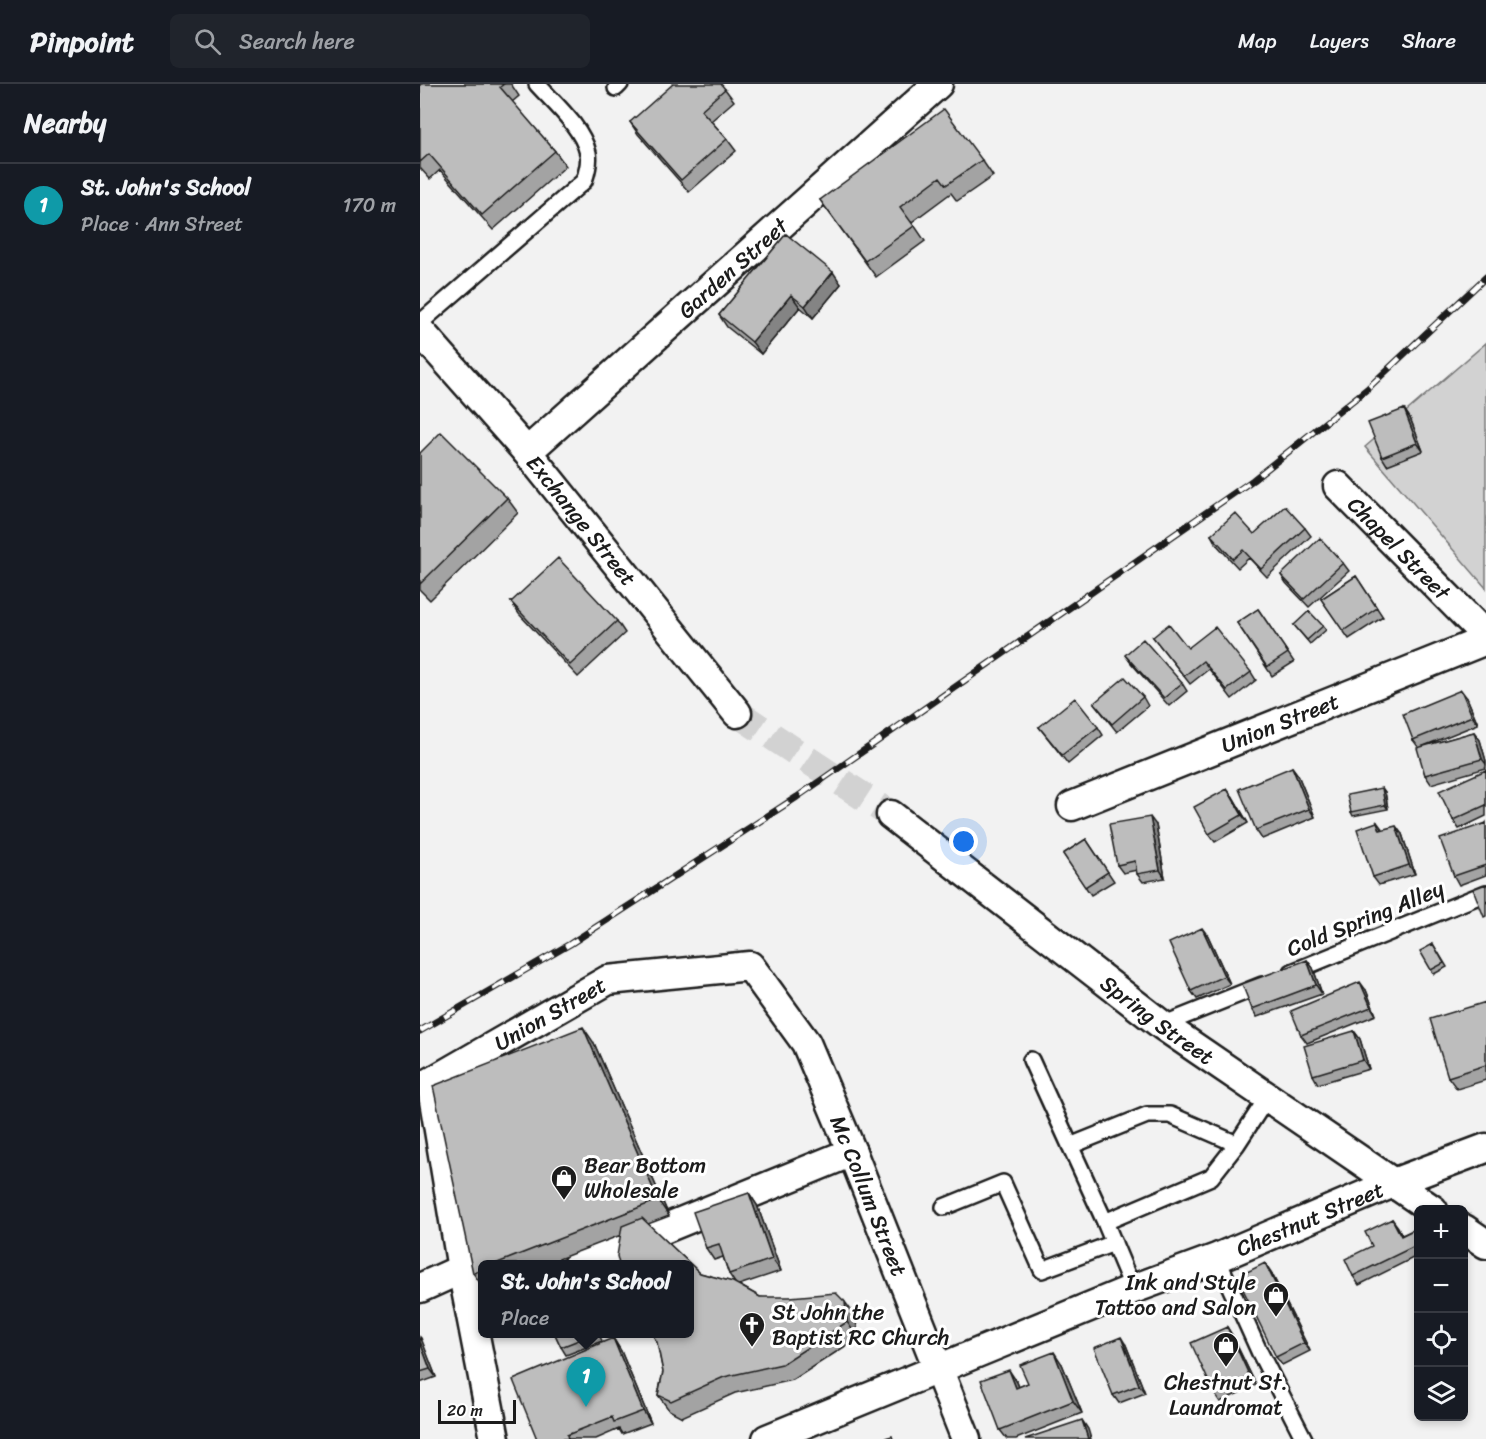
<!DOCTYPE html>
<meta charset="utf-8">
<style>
body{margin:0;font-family:Sriracha,sans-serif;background:#20242c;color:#f1f3f6}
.controls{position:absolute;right:18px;bottom:18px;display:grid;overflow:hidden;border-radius:9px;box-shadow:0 3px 9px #0003}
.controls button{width:54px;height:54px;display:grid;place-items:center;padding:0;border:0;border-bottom:2px solid #363941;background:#171b24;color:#f1f3f6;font:30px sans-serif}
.scale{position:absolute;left:18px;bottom:15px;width:78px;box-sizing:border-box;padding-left:6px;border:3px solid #1c1c1c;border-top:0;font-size:16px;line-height:21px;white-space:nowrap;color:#1c1c1c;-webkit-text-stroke:4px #fff;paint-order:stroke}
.you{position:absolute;left:544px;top:758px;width:21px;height:21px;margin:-15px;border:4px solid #fff;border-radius:50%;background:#1a73e8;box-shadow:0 0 0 9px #1a73e833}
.badge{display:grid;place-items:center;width:39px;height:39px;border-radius:50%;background:#919294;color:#fff;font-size:20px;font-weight:700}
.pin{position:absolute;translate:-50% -50px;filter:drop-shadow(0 2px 3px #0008)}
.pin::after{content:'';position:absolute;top:32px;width:21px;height:18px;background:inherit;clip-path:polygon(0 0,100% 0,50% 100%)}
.popup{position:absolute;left:58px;top:1176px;width:216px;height:78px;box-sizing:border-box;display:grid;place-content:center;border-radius:9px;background:#171b24;filter:drop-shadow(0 2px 4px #0005);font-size:20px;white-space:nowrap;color:#9ea1a6}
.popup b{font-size:22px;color:#f1f3f6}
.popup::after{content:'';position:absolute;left:50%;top:100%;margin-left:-12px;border:12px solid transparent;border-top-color:#171b24}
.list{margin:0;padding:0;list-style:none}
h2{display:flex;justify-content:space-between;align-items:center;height:78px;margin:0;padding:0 24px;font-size:26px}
h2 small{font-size:20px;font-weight:400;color:#9ea1a6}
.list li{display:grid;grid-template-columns:39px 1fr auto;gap:18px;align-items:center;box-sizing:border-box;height:84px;padding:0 24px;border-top:2px solid #363941}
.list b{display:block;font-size:22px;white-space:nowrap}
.list p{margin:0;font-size:20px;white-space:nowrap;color:#9ea1a6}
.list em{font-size:20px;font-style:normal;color:#9ea1a6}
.icon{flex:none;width:33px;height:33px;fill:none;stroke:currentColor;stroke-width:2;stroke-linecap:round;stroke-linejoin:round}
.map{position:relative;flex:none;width:1066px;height:1355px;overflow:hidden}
header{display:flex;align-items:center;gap:36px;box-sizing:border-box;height:84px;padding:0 30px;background:#171b24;border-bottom:2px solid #363941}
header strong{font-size:28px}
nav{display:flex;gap:33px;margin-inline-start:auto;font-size:21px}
.search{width:420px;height:54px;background:#20242c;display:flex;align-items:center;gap:15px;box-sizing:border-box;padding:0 21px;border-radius:9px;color:#9ea1a6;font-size:22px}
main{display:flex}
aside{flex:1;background:#171b24}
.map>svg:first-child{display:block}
</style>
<header>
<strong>Pinpoint</strong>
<div class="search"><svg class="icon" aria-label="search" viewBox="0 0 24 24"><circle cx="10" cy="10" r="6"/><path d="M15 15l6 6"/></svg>Search here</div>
<nav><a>Map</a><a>Layers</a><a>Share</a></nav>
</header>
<main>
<aside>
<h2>Nearby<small></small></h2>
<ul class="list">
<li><span class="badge" style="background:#0f9aa8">1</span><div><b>St. John's School</b><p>Place · Ann Street</p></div><em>170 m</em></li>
</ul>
</aside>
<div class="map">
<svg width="1066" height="1355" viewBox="0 0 1066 1355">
<rect width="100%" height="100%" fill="#f2f2f2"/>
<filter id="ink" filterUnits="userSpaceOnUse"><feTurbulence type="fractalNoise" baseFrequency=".0167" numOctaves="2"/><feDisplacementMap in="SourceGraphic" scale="12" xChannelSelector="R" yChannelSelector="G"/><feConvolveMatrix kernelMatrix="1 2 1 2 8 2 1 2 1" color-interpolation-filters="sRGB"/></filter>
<g filter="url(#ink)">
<!-- green -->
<path fill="#d2d2d2" stroke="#777" stroke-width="1.5" d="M1066,259V504L945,363Z"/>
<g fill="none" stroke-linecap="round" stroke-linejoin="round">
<!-- street-tunnel -->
<path stroke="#d2d2d2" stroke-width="28" stroke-dasharray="28 14" stroke-linecap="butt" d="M317,629L471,731"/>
<!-- lane casing -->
<g stroke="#1c1c1c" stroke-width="20">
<path id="lane" d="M196,4L200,0
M0,239L164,97C167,88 170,78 168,69C162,43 134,19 117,0
M872,888L1066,809
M742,941L842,901
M611,976L685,1138
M650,1062L727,1031H750L817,1060
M524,1123L583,1099L622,1186L694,1159
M797,1174L839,1267L884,1355
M713,1205L685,1138L791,1093L817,1060L847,1014"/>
</g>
<!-- street casing -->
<g stroke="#1c1c1c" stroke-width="33">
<g id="street">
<path id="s1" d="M0,247L107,368L317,629"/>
<path id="s2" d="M107,368L518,0"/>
<path id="s3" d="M918,402L1066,552"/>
<path id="s4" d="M652,722L1066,556"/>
<path id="s5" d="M471,731L742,941L1013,1126"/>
<path d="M1044,1145L1066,1160"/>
<path d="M158,1180L432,1068"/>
<path d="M0,1204L42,1185"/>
<path id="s6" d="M75,1355L42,1185L11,998L188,896L330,882L386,959L432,1068L546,1355"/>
<path id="s7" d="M347,1355L713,1205L797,1174L973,1099L1066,1064"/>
</g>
</g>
<!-- lane -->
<use href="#lane" stroke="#fff" stroke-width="15"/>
<!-- street -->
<use href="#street" stroke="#fff" stroke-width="28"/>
<!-- rail casing -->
<g stroke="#1c1c1c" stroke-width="7">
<path id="rail" d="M0,947L150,860L377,713L833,396L947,305L1066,193"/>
</g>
<!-- rail -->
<use href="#rail" stroke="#fff" stroke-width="4.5" stroke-dasharray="14" stroke-linecap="butt"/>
</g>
<!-- wall -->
<path fill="#a3a3a3" stroke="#1c1c1c" stroke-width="1.5" d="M0,0H91L99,12L92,18L135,67L146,82L73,146L20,86L10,95L0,84Z
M305,5L314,17L291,37L307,55L316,67L269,108L218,50L210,38Z
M562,76L573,92L537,117L531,109L492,138L505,157L456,193L400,116Z
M366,150L421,200L393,234L380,223L341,270L307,243L299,231Z
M984,325L990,334L1003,367L967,381L962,373Z
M0,369L87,414L98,429L10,516L0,506Z
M885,444L891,452L847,493L829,474L818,484L796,460L791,451L834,450Z
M923,479L929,487L889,523L866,499L861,491Z
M936,492L963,533L929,555L901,515Z
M91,518L197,537L205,549L158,593L99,530Z
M838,525L874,578L852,592L817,539Z
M874,541L903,542L906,546L890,560Z
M733,553L768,564L831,588L836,596L812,615L789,585L770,600Z
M705,571L762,599L767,607L749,622L711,579Z
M723,613L728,622L697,648L674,619Z
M1047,614L1058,640L1001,663L1054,648L1060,656L1066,677V684L1011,700L1005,691L999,664L993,656Z
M619,643H678L683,651L648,680Z
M872,683L878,691L895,733L842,755L836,746Z
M1066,686V732L1039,745L1033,736Z
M962,704L965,708L968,725L933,732L931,728Z
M813,713L828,739L795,758L789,750Z
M957,738L963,746L982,750L995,790L959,801L953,793Z
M1066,739V791L1039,801L1034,792Z
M736,741L745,794L723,798L717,790V786L703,789L697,781Z
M666,755L694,797L671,811L643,770Z
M788,852L810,900L777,915L771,907Z
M1013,860L1027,883L1014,890L1011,886Z
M887,876L893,884L902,910L837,933L832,925Z
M946,906L956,931L887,959L881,951Z
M1066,918V996L1037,1005L1028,993Z
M934,947L940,955L949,985L898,1000L893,991Z
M174,959L249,1132L228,1140L280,1189L315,1199L309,1190L303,1173L294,1176L286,1164L329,1109L337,1121L361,1187L319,1201L340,1213L436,1233L438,1254L373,1296L315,1309L262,1333L249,1326L238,1311L243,1288L237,1258L201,1151L126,1180H63V1203L53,1189Z
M972,1135L982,1151L995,1145L999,1150V1171L939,1201L933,1192L952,1162Z
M851,1188L890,1267L862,1281L856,1273Z
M807,1243L812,1251L836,1301L800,1318L794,1309Z
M135,1250H179L182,1257L146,1271L141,1263Z
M0,1253L16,1293L0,1299Z
M193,1254L201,1267L231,1339L202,1350L199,1345L176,1355H117Z
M706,1261L725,1309L699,1319L693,1311Z
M642,1280L662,1329L596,1355H587L580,1346L597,1298L599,1303L608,1299Z"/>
<!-- shaded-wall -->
<path fill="#848484" stroke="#1c1c1c" stroke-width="1.5" d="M413,188L421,200L393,234L385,222Z
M371,211L380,223L341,270L332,258Z
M984,325L990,334L1003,367L997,359Z
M1041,606L1047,614L1058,640L1052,632Z
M1054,648L1060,656L1066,677V680L1062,675Z
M872,683L878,691L895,733L889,725Z
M962,704L965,708L968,725L965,721Z
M807,705L813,713L828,739L822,731Z
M730,733L736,741L745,794L740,786Z
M976,742L982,750L995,790L989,781Z
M782,844L788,852L810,900L804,892Z
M887,876L893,884L902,910L896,901Z
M940,898L946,906L956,931L951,923Z
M163,943L174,959L249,1132L238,1116Z
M934,947L940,955L949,985L943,976Z
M329,1109L337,1121L361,1187L352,1175Z
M972,1135L978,1143L986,1160L981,1152Z
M845,1179L851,1188L890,1267L884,1259Z
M425,1218L436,1233L438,1254L427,1238Z
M807,1243L812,1251L836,1301L830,1293Z
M0,1253L1,1254L16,1293L10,1285L0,1258Z
M701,1253L706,1261L725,1309L719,1301Z
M193,1254L201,1267L231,1339L223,1327Z
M634,1268L642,1280L662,1329L653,1317Z
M589,1286L597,1298L604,1316L596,1304Z
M662,1336L668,1345L671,1355H668Z"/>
<!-- building -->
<path fill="#bdbdbd" stroke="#1c1c1c" stroke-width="1.5" d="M0,0H84L80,3L135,67L62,131L9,70L0,78Z
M253,0H301L305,5L281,26L307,55L261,96L210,38Z
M524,25L562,76L526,101L520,93L480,123L494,142L445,177L400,116Z
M366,150L413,188L385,222L371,211L332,258L299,231Z
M984,325L997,359L962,373L948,339Z
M21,348L87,414L0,500V369Z
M865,422L885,444L841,485L823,466L813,475L791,451L815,429L834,450Z
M900,454L923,479L884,515L861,491Z
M138,474L197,537L150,581L91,518Z
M936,492L957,524L923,547L901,515Z
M838,525L868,569L847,583L817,539Z
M889,527L903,542L887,556L874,541Z
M749,540L768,564L795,543L831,588L807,606L783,577L764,592L733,553Z
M723,555L762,599L744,614L705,571Z
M705,593L723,613L692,640L674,619Z
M1041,606L1052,632L993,656L983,630Z
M655,614L678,643L642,671L619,643Z
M1054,648L1062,675L1005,691L997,664Z
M872,683L889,725L836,746L819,705Z
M1066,686V721L1033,736L1019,707Z
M962,704L965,721L931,728L927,711Z
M807,705L822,731L789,750L774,723Z
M730,733L740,786L717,790L715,777L697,781L689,740Z
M957,738L960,746L976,742L989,781L953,793L937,745Z
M1066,739V781L1034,792L1020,755Z
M666,755L688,788L665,803L643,770Z
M1066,800V832L1064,833L1053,805Z
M782,844L804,892L771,907L749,859Z
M1013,860L1024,879L1011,886L1000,867Z
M887,876L896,901L832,925L822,900Z
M940,898L951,923L881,951L871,927Z
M1066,918V981L1028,993L1010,935Z
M163,943L238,1116L75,1180H63V1186L53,1189L13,1002Z
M934,947L943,976L893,991L884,962Z
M329,1109L352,1175L309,1190L299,1160L286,1164L273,1128Z
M222,1134L280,1189L313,1198L340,1213H370L416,1209L425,1218L427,1238L362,1280L304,1293L251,1317L238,1311L243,1288L237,1258L232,1250H270V1180H199L197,1172L202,1142Z
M972,1135L981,1152L995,1145L999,1152V1160L933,1192L925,1175L952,1162L945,1148Z
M845,1179L884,1259L856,1273L817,1193Z
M807,1243L830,1293L794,1309L771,1259Z
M135,1250H174L141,1263Z
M701,1253L719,1301L693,1311L674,1264Z
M193,1254L223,1327L194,1338L192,1333L147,1351L148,1355H117L93,1296Z
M0,1258L10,1285L0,1288Z
M634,1268L653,1317L580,1346L561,1296L589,1286L596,1304L608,1299L600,1281Z
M662,1336L668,1355H605Z
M472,1352L473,1355H462Z"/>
</g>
<!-- icons -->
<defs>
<g id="shop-pin" transform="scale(1.35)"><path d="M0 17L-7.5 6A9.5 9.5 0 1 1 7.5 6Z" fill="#1c1c1c" stroke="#fff"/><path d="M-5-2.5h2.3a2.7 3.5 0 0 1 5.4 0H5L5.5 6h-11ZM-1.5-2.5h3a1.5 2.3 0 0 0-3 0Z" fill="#fff"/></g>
<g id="church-pin" transform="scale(1.35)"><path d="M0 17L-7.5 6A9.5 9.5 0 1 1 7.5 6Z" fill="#1c1c1c" stroke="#fff"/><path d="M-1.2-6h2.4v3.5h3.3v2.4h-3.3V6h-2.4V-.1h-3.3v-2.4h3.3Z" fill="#fff"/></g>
</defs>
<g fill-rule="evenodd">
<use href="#shop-pin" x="144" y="1094"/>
<use href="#shop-pin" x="856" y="1211"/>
<use href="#church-pin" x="332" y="1241"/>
<use href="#shop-pin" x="806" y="1261"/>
</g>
<g text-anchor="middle" stroke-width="6" stroke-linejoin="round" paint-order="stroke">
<!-- street labels -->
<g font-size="22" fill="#1c1c1c" stroke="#fff">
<text dy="8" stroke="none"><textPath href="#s2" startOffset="276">Garden Street</textPath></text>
<text dy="8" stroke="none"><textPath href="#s1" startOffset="249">Exchange Street</textPath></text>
<text dy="8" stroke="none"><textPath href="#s3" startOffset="87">Chapel Street</textPath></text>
<text dy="8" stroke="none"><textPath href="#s4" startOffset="224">Union Street</textPath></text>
<text transform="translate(945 834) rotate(-22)" y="8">Cold Spring Alley</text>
<text dy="8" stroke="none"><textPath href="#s6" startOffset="500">Union Street</textPath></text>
<text dy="8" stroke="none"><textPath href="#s5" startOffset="336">Spring Street</textPath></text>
<text dy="8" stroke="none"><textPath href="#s6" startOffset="970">Mc Collum Street</textPath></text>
<text dy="8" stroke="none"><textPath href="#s7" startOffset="586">Chestnut Street</textPath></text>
</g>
<!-- poi labels -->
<g font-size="22" fill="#1c1c1c" stroke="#fff" text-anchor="start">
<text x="164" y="1089">Bear Bottom<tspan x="164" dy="25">Wholesale</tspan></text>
<text x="836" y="1206" text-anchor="end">Ink and Style<tspan x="836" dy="25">Tattoo and Salon</tspan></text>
<text x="352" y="1236">St John the<tspan x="352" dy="25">Baptist RC Church</tspan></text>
<text x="806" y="1306" text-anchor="middle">Chestnut St.<tspan x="806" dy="25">Laundromat</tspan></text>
</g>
</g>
</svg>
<div class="controls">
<button>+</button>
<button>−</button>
<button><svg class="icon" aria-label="locate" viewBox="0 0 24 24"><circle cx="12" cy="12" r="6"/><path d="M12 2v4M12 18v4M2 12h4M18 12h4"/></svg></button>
<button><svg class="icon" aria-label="layers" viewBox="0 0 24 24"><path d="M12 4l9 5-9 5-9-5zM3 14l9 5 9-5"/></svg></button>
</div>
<div class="scale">20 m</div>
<div class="you"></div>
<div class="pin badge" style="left:166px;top:1323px;background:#0f9aa8">1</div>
<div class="popup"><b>St. John's School</b>Place</div>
</div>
</main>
